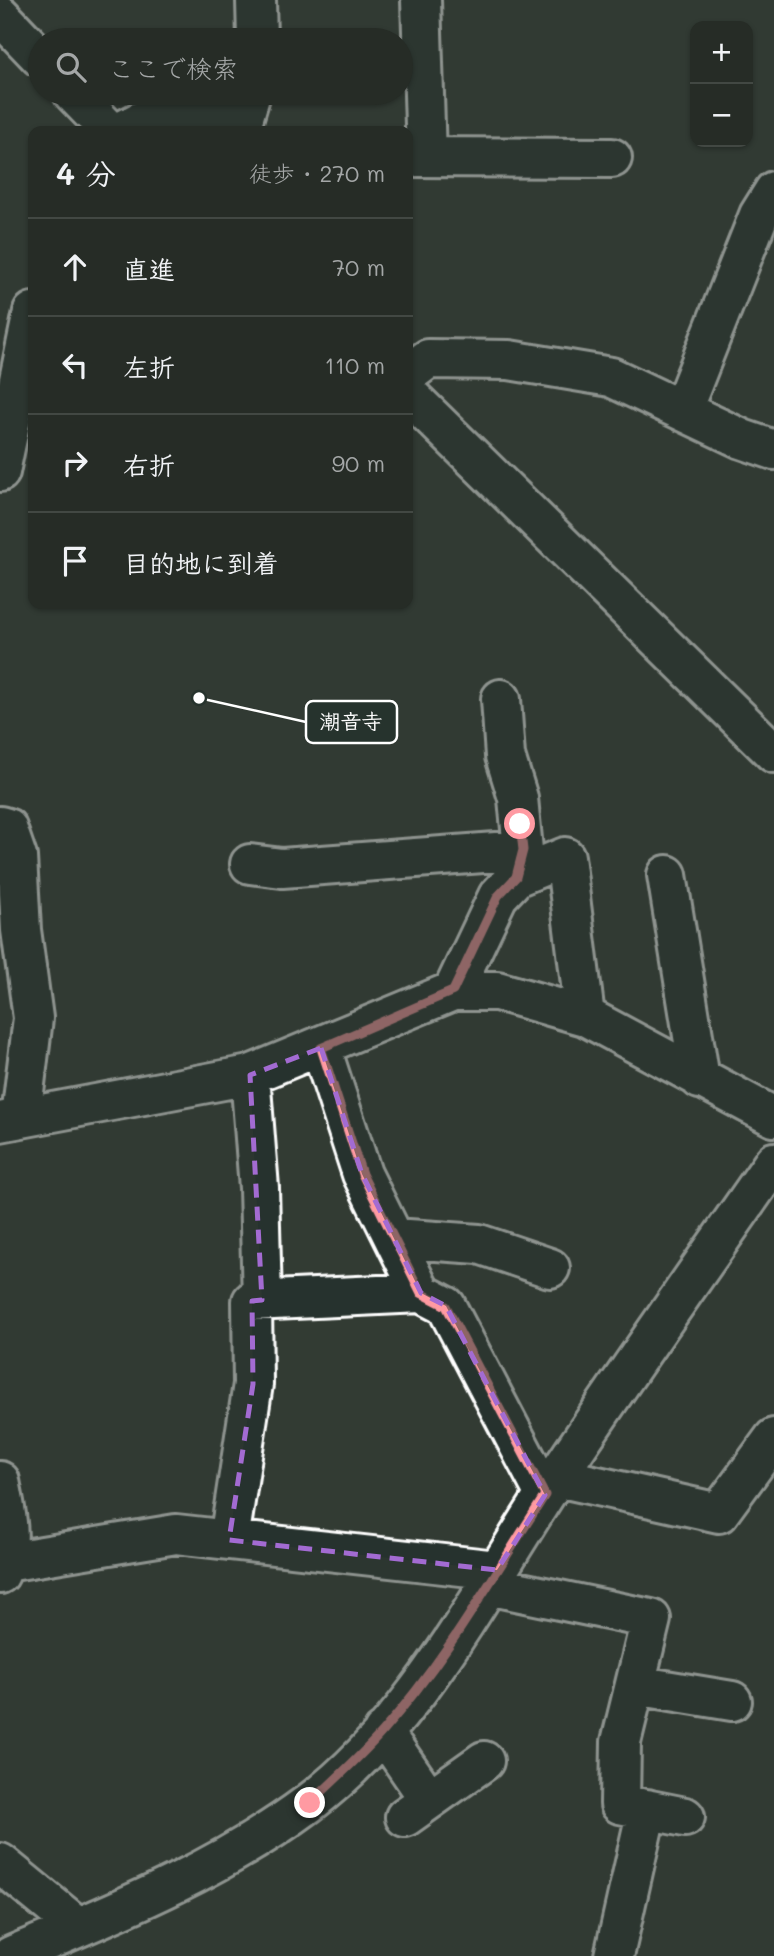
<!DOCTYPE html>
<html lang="ja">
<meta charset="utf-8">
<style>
body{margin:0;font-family:Mali,"Klee One",sans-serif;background:#2e342e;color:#f1f3f6}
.controls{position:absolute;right:21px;top:21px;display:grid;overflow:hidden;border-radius:14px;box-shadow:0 2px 5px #0004}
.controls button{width:63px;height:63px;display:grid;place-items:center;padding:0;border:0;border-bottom:2px solid #424843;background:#262c26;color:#f1f3f6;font:35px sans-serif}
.stop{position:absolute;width:21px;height:21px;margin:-16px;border:5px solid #ff9aa2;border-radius:50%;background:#fff}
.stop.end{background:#ff9aa2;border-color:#fff;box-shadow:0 2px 7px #0008}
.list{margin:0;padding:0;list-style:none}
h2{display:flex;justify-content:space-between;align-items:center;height:91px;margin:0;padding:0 28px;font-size:30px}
h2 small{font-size:23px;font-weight:400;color:#a4a7a7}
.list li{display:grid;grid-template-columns:46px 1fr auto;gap:21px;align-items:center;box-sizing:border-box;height:98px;padding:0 28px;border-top:2px solid #424843}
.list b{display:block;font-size:26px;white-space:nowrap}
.list em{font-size:23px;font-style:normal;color:#a4a7a7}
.icon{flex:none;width:38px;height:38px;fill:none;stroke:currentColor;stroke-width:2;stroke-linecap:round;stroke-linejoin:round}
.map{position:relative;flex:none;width:774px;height:1956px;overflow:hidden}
.search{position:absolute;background:#262c26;box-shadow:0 2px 5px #0004;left:28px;top:28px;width:385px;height:77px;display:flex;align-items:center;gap:18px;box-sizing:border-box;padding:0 24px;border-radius:38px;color:#a4a7a7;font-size:26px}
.panel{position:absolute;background:#262c26;box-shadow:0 2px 5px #0004;left:28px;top:126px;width:385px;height:483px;border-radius:14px}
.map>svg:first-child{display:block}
</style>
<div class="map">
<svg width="774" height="1956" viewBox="0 0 774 1956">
<rect width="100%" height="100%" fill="#323b33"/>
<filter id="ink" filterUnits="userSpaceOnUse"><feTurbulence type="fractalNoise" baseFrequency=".0143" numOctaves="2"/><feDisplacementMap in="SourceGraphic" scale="14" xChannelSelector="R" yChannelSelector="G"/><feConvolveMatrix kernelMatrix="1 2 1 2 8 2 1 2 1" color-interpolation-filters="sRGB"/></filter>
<g filter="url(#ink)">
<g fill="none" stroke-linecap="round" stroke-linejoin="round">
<!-- minor casing -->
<g stroke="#fff" stroke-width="44">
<path id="minor" d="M256,0L257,40
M421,0L426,157
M0,15L40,57
M73,93L110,131
M122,131L141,121L243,120L251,93
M408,157L612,158
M408,374L428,359L509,360L611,377L742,439L774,450
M408,394L774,753
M682,410L759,215L774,191
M0,472L33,312
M0,826L7,828L17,857L21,930L33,1018L21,1117
M250,864L282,868L523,850
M667,875L700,1079
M516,877L565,857L585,1016
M453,991L498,896L516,877L523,850L518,798L505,756L501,699
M321,1048L362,1174L421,1293L446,1306L545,1495
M250,1075L259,1188L262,1300
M0,1122L250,1075L453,991H497L585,1016L774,1117
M394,1238L479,1244L550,1268
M557,1477L719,1513L774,1438
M0,1481C6,1514 14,1542 0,1574
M229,1540L253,1384L252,1301L421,1293
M6,1562L176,1534L497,1570
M487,1585L651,1619L621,1742L620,1804L685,1817
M635,1685L732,1701
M383,1732L429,1799
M405,1817L484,1761
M0,1863L78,1927
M11,1956C113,1913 218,1871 308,1804C417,1723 484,1586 558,1475C628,1370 702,1266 774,1162
M614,1956L647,1809"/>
</g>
<!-- minor -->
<use href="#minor" stroke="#26332d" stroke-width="38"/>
</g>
</g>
<g fill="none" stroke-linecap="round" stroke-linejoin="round" filter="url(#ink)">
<!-- route -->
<path stroke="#ff9aa2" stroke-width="9" d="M310,1803C335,1780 360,1757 382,1732C446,1660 493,1576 545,1495L446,1306L421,1293L362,1174L321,1048L453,991L498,896L516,877L523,850L520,824"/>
</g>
<!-- marked area -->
<path d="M0 0H774V1956H0ZM321,1048L362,1174L421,1293L446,1306L545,1495L497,1570L229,1540L253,1384L252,1301L262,1300L250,1075Z" fill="#323b33" fill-opacity=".55" fill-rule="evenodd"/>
<path fill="none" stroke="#a36bd2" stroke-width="5" stroke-dasharray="14 9" stroke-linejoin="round" d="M321,1048L362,1174L421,1293L446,1306L545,1495L497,1570L229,1540L253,1384L252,1301L262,1300L250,1075Z"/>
<!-- callouts -->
<path fill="none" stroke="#fff" stroke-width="2.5" d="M199 698L306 722"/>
<circle fill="#fff" stroke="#26332d" stroke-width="2.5" cx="199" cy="698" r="7"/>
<rect fill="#26332d" stroke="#fff" stroke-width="2.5" x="306" y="701" width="91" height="42" rx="7"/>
<g font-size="21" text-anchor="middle" font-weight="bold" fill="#fff">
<text x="351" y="729">潮音寺</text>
</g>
</svg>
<div class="controls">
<button>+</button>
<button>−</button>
</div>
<div class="stop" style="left:520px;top:824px"></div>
<div class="stop end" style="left:310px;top:1803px"></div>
<div class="search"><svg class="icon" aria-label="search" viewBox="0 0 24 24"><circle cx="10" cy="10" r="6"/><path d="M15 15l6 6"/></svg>ここで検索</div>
<section class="panel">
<h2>4 分<small>徒歩 · 270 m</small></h2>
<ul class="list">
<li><svg class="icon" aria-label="ahead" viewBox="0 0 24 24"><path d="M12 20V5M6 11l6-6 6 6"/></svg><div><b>直進</b></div><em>70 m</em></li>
<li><svg class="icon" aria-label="left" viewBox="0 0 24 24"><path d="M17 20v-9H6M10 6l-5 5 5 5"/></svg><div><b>左折</b></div><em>110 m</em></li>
<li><svg class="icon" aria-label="right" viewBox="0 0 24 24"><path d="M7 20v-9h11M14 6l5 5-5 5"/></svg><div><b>右折</b></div><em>90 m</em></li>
<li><svg class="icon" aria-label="arrive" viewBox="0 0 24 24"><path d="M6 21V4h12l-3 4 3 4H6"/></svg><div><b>目的地に到着</b></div></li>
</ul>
</section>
</div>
